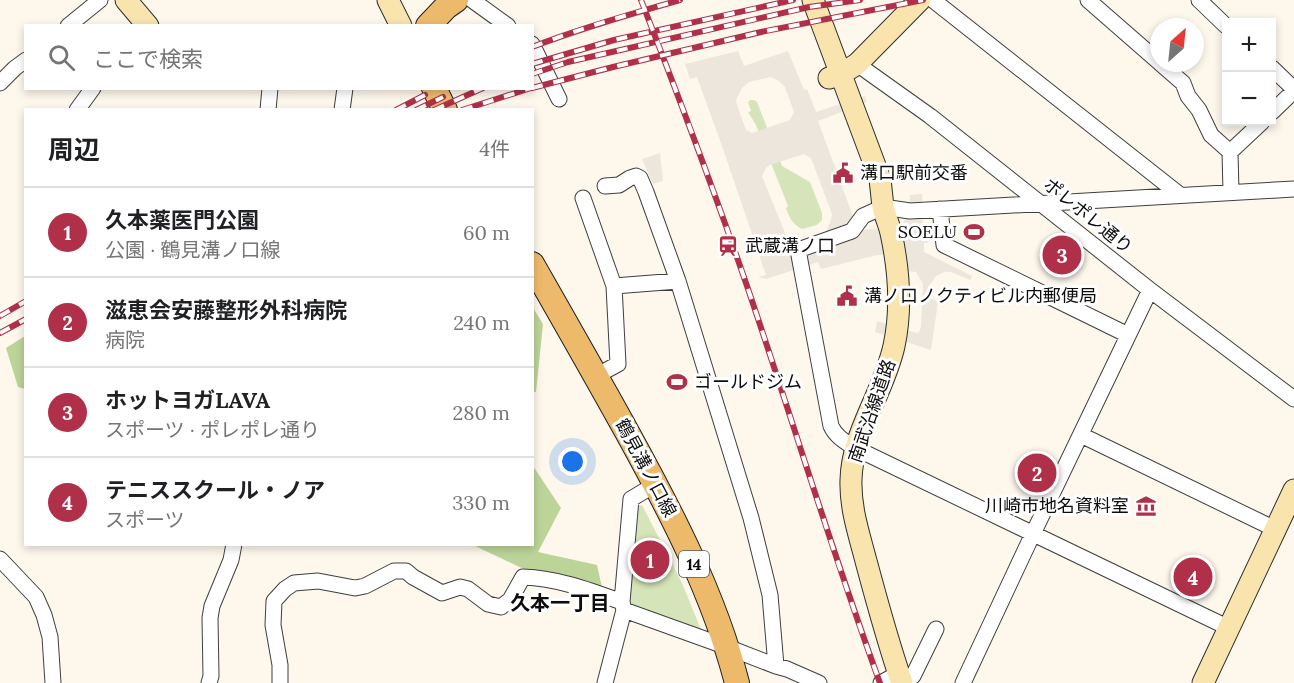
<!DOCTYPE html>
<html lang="ja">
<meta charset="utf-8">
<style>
body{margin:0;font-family:Lora,"Noto Sans JP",serif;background:#f6f6f6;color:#202124}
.controls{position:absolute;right:18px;top:18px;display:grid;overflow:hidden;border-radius:0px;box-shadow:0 3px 9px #0003}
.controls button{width:54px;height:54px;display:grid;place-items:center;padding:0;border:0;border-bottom:2px solid #e0e0e0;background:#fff;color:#202124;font:30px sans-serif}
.compass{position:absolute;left:1150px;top:18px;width:54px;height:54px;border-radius:50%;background:#fff;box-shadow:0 3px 9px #0003;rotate:27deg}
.you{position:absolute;left:573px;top:462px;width:21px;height:21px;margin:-15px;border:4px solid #fff;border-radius:50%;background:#1a73e8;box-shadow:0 0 0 9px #1a73e833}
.badge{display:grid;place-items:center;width:39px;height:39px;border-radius:50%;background:#b03049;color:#fff;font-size:20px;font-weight:700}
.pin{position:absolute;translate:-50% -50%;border:3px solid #fff;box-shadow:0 2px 6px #0006}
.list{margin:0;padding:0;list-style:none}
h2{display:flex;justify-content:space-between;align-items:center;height:78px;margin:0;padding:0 24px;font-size:26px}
h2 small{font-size:20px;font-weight:400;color:#757577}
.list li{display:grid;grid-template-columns:39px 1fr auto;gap:18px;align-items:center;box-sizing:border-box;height:90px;padding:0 24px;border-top:2px solid #e0e0e0}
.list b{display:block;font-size:22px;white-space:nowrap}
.list p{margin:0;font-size:20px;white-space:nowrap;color:#757577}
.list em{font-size:20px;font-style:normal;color:#757577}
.icon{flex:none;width:33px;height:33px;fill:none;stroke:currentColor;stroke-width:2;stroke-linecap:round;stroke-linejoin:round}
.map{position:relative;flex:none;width:1294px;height:683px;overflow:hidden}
.search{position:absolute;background:#fff;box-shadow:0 3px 9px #0003;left:24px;top:24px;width:510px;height:66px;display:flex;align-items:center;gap:15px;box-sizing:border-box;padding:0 21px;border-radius:0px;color:#757577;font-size:22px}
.panel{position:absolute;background:#fff;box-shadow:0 3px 9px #0003;left:24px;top:108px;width:510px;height:438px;border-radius:0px}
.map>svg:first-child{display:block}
</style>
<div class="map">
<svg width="1294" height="683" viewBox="0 0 1294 683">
<rect width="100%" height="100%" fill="#fdf7ec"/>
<!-- green -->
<path fill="#d6e5b9" d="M750,100H754L757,102L782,166L810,182L822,213V220L817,225L802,229C793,225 789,217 786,208L788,206L756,125L748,112L751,111L748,102Z
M642,505L682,583L702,632L627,603L633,508Z"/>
<!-- forest -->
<path fill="#bdd499" d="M532,306L543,324L536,392H532Z
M25,336V389L18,387L6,348Z
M533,466L561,508L538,552L597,565L603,592L530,572L473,545L532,544Z"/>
<!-- plaza -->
<path fill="#ece6dc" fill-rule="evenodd" d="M738,51L744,66L788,51L804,90L807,89L816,112L865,96L867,102L818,121L858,230L899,228L909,215L910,195L922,194L923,230H927L929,242L924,243V252L972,276L970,280L951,272H944L936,276L929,286V297L938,302L931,350L875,332L877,321L917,333L919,332L921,327L923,284L916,272L907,271L902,254L877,255L821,269L818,262L766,279L758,277L766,275L722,146L697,77L690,79L685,64ZM771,77L779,81L785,87L794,112L790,120L752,133L746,130L736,102L737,98L742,88L749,82ZM804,154L811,158L832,214L831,220L826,232L798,241L789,237L785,233L762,176L766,168L770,165Z
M660,153L663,181L653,184L642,159Z"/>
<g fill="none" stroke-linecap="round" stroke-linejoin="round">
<!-- street casing -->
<g stroke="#3f3f3f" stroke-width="17">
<path id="street" d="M472,0L508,26
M933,0L1180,195
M1088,0L1159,62
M1199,0L1226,26
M68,26L100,0
M532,44L559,99
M1160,63L1183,83L1188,96L1199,110L1211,135L1230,152L1231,192
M857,64L930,116L1150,290L1294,399
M1272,68L1294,89
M0,83L15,68L26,60
M77,110L93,88
M268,110L270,88
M342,110L345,88
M1272,112L1294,91
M1230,152L1262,122
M605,186L619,185L630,178L636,176L640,178L646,192L678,281L751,518L770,595L776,666
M583,198L614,286L618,364L596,376
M940,209L944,245L1128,335
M614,286L678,281
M1081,435L1275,529
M0,559L36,597L44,615L50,637L53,683
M622,602L631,499L656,484
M624,610L727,647L776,666L787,669L819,683
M1229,628L855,448C846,442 836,437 831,426L798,250L852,231L863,216L883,207L910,211L1294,189
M901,679L913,676L936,629
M209,683L211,676L210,618L212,606L231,560L234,544
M280,683V665L273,625L274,601L285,589L294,583L318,581L355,588L365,586L394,571H406L413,577L442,593L460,587L468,589L488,604L501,607L510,600L523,577C557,578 589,590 622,602L624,610L605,683
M881,683L899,673
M963,683L1029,542L1150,290"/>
</g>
<!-- secondary casing -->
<g stroke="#2e2e2e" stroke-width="23">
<path id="secondary" d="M126,0L148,26
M388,0L401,26
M813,0L880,179C881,188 882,198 883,207C885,216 889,224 891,233C899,270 902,309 894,346C884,392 852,432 851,480C850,508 859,534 866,561C877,602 888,643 902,683
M829,78L841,74L857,64L920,0
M1203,683L1294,490"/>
</g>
<!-- primary casing -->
<g stroke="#1d1d1d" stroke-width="26">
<path id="primary" d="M428,26L446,7L456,0
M434,88L445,110
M532,264C564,320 596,376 627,432C671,512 714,594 737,683"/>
</g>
<!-- street -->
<use href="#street" stroke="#fff" stroke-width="15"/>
<!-- secondary -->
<use href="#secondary" stroke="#f8e4ac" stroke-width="21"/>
<!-- primary -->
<use href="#primary" stroke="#edba6c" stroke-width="24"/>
<!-- rail casing -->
<g stroke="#b03049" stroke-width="6">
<path id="rail" d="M641,0C678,95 714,190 747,286C792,418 832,552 880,683
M532,47C581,28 630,14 680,0
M532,64L614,40L793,0
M532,74L568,62L809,7L860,0
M532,88L613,67L761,32L923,0
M396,110L425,95
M416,110L443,97
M434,110L483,88
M462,110L531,88
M0,316L26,301
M0,333L26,319"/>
</g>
<!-- rail -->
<use href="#rail" stroke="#fff" stroke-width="4" stroke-dasharray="11" stroke-linecap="butt"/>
</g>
<!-- icons -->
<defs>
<g id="civic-bare" transform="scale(1.62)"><path d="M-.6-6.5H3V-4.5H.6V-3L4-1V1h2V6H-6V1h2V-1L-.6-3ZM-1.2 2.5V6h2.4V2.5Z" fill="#b03049" stroke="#fff" stroke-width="2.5" paint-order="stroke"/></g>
<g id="stadium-bare" transform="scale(1.62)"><path d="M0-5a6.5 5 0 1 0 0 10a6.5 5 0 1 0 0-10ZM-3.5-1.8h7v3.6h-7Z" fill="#b03049" stroke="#fff" stroke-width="2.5" paint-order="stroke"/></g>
<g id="station-bare" transform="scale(1.62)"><path d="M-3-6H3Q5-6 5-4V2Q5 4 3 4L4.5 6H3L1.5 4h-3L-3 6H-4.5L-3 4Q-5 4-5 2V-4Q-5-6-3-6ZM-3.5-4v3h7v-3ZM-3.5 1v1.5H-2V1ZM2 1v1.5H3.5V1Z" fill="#b03049" stroke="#fff" stroke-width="2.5" paint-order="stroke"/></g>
<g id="museum-bare" transform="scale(1.62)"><path d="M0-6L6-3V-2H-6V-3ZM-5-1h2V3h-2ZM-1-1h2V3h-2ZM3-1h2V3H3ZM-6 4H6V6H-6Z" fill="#b03049" stroke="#fff" stroke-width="2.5" paint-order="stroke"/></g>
</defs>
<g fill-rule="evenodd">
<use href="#civic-bare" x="843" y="173"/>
<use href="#stadium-bare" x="974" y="232"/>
<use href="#station-bare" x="728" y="246"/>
<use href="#civic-bare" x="847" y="296"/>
<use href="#stadium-bare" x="677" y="382"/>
<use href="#museum-bare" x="1146" y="506"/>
</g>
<g text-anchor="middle" stroke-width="6" stroke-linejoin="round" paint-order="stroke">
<!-- shield labels -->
<rect fill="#fff" stroke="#555" stroke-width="1.5" x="679" y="551" width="30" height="26" rx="4.5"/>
<g font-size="16" font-weight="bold" fill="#0c0c0c">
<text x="694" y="570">14</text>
</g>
<!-- poi labels -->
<g font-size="18" fill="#0c0c0c" stroke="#fff" text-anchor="start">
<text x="860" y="179">溝口駅前交番</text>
<text x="957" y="238" text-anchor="end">SOELU</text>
<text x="745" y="252">武蔵溝ノ口</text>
<text x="864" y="302">溝ノ口ノクティビル内郵便局</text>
<text x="694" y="388">ゴールドジム</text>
<text x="1129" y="512" text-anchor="end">川崎市地名資料室</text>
</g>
<!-- street labels -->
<g font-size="18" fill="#0c0c0c" stroke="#fff">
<text transform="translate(1088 216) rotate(39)" y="6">ポレポレ通り</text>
<text transform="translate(872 411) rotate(-71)" y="6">南武沿線道路</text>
<text transform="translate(646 468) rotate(62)" y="6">鶴見溝ノ口線</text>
</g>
<!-- neighbourhood labels -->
<g font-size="20" font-weight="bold" fill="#0c0c0c" stroke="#fff">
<text x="560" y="610">久本一丁目</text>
</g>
</g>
</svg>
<div class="controls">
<button>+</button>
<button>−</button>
</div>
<svg class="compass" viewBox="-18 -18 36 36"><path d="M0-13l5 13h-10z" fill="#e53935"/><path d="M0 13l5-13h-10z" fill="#757577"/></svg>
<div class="you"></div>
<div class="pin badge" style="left:650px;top:560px">1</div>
<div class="pin badge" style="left:1037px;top:473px">2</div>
<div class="pin badge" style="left:1062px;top:255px">3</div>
<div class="pin badge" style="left:1193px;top:577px">4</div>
<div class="search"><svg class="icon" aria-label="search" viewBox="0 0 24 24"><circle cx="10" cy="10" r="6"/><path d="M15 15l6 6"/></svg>ここで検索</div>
<section class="panel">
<h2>周辺<small>4件</small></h2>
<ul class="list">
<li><span class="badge">1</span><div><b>久本薬医門公園</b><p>公園 · 鶴見溝ノ口線</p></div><em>60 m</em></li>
<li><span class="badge">2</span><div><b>滋恵会安藤整形外科病院</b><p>病院</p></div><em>240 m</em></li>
<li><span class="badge">3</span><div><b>ホットヨガLAVA</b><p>スポーツ · ポレポレ通り</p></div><em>280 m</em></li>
<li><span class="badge">4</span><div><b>テニススクール・ノア</b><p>スポーツ</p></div><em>330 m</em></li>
</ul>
</section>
</div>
